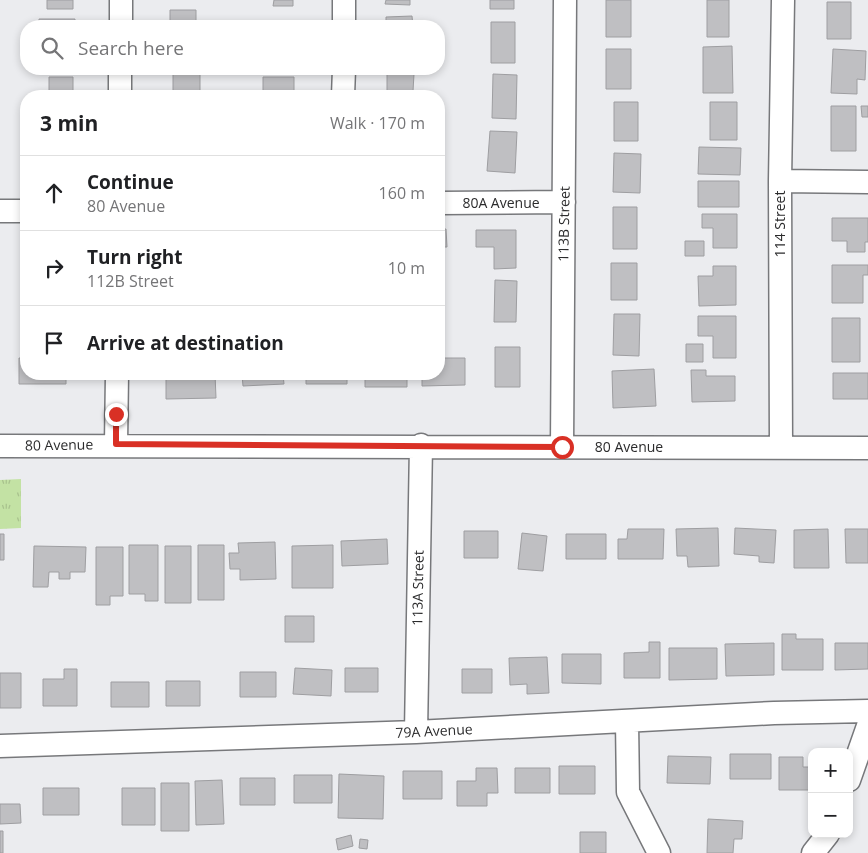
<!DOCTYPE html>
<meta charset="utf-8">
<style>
body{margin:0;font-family:"Open Sans",sans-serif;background:#f6f6f6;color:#202124}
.controls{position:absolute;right:15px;bottom:15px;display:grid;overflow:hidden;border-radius:10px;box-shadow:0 2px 8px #0003}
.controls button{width:45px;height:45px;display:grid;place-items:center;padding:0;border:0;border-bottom:1px solid #e0e0e0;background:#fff;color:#202124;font:25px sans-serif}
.stop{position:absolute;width:15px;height:15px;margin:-11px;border:4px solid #d93025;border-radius:50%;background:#fff}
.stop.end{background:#d93025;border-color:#fff;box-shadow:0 1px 5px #0008}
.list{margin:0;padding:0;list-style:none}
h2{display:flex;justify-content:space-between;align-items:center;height:65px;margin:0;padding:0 20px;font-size:21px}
h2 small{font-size:16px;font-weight:400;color:#757577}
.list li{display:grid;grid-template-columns:32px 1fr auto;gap:15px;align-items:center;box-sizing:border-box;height:75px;padding:0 20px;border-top:1px solid #e0e0e0}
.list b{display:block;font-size:19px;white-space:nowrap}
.list p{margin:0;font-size:16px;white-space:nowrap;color:#757577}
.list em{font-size:16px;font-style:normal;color:#757577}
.icon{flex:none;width:28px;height:28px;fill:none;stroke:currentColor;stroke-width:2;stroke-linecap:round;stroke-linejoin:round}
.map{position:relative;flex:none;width:868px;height:853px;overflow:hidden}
.search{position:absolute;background:#fff;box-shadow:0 2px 8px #0003;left:20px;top:20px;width:425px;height:55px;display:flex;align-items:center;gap:12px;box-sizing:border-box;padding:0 18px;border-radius:20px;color:#757577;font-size:19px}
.panel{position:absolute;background:#fff;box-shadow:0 2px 8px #0003;left:20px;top:90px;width:425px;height:290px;border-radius:20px}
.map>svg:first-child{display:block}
</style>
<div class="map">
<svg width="868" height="853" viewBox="0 0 868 853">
<defs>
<pattern id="grass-tufts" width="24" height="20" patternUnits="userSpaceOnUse" patternTransform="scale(1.25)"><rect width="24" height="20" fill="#c3e2a4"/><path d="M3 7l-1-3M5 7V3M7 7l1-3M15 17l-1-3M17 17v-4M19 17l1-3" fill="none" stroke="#a8c28d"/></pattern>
</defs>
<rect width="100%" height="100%" fill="#ebecef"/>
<!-- grass -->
<path fill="url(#grass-tufts)" d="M21,479V528L0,529V480Z"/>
<!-- building -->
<path fill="#bfbfc2" stroke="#9e9ea1" d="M47,0H73V9H47Z
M274,0H293V6H273Z
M386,0H410V5L385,4Z
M490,0H514V9H490Z
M606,0H631V37H606Z
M707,0H729V37H707Z
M827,2H851V39H827Z
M170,10H196V26H170Z
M412,16L413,26H386V17Z
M39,19H75V26H39Z
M491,22H515V63H491Z
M256,23L295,24V26H256Z
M732,46L733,93H703V47Z
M606,49H631V89H606Z
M833,49L866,51L865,80L857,79V94L831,93Z
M173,69H200V96H173Z
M387,73L414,74L413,91L428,92V96H387Z
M493,74L517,75L516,119L492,118Z
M49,77H73V96H49Z
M263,77H294V96H263Z
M614,102H638V141H614Z
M710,102H737V140H710Z
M831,106H856V151H831Z
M861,106H868V117H862Z
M490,131L517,132L515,173L487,171Z
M699,147L741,148L740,175L698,174Z
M614,153L641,154L640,193L613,192Z
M698,181H739V207H698Z
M613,207H637V249H613Z
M702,214H737V248H713V228H702Z
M832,218H868V242H865V252H847V241H832Z
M439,229H446L447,247H439Z
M476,230H516V268L494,269V247H476Z
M685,241H704V256H685Z
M611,263H637V300H611Z
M832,265H868V275H863V303H832Z
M713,266H736V305L699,306L698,276H713Z
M495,280L517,281L516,322H494Z
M614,314H640L639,356L613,355Z
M698,316H736V358H713V336H698Z
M832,318H860V362H832Z
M686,344H703V362H686Z
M495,347H520V387H495Z
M19,358H26V374H66V384H19Z
M439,358H465V385L422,386V374H439Z
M654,369L656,406L613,408L612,371Z
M691,370H706V376H735V401L692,402Z
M833,373H868V399H833Z
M215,374L216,398L166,399V375Z
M242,374H283L284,384L243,386Z
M306,374H347V384H306Z
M365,374H407V387H365Z
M718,528L719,566L688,567L687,556H677L676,529Z
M735,528L776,530L774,563L759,562V556L734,554Z
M628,529H664L663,559H618V539H627Z
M828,529L829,568H794V530Z
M845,529H868V563H846Z
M464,531H498V558H464Z
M522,533L547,536L543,571L518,569Z
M0,534H4V560H0Z
M566,534H606V559H566Z
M387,539L388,564L342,566L341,541Z
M275,542L276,579L240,580V569H230L229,553H239L238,543Z
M129,545H158V601H145V594H129Z
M198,545H224V600H198Z
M333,545V588H292V546Z
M34,546L86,547L85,572H70V579H59V572H49L48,587H33Z
M165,546H191V603H165Z
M96,547H123V596H110V605H96Z
M285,616H314V642H285Z
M782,634H796V639H823V670H782Z
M649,642H660V678H624V653L649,652Z
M774,643V675L726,676L725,644Z
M835,643H868V669L835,670Z
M669,648H717V679L669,680Z
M562,654H601V684L562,683Z
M547,657L549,693L527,694V684L510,685L509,658Z
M295,668L332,670L331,696L293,694Z
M345,668H378V692H345Z
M64,669H77V706H43V679H64Z
M462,669H492V693H462Z
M240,672H276V697H240Z
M0,673H21V708H0Z
M166,681H200V706H166Z
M111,682H149V707H111Z
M730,754H771V779H730Z
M668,756L711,757L710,784L667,783Z
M779,757H803V767H812V790H779Z
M559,766H595V794H559Z
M476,768H497L498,793H487V806H457V781H476Z
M515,768H550V793H515Z
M403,771H442V799H403Z
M339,774L384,776L383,819L338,818Z
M294,775H332V803H294Z
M240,778H275V805H240Z
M222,780L224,824L196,825L195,781Z
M161,783H189V831H161Z
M43,788H79V815H43Z
M122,788H155V825H122Z
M0,804H20L21,823L0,824Z
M708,819L743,821L742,839H734L733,853H707Z
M0,831H3V853H0Z
M580,832H606V853H580Z
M351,835L353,846L338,850L336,839Z
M360,839L368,840L367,849L359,848Z"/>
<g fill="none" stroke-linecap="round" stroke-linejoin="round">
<!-- minor casing -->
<g stroke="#77787b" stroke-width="25">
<path id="minor" d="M121,26V0
M344,26V0
M120,96V69
M343,96L344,69
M780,181L868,182
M439,203L564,202
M0,211H26
M116,444L117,374
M0,446L868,448
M562,447L565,0
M781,447L780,181L783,0
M627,721L628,792L659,853
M416,732L421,445
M0,746L416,732L774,713L868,711
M849,780L868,726
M813,853L828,834"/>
</g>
<!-- minor -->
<use href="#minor" stroke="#fff" stroke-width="22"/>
</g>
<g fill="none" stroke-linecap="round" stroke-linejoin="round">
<!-- route -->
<path stroke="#d93025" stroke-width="6" d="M116,414V444L562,447"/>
</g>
<g text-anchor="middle" stroke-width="4.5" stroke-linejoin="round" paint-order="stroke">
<!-- street labels -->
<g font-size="14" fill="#2b2b2c" stroke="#fff">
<text x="501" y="208">80A Avenue</text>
<text transform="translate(564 224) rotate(-89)" y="5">113B Street</text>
<text transform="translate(780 224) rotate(-90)" y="5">114 Street</text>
<text transform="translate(59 445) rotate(-1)" y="5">80 Avenue</text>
<text x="629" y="452">80 Avenue</text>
<text transform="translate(418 588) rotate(-89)" y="5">113A Street</text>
<text transform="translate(434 731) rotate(-3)" y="5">79A Avenue</text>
</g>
</g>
</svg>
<div class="controls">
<button>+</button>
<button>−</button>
</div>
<div class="stop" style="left:562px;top:447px"></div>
<div class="stop end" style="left:116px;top:414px"></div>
<div class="search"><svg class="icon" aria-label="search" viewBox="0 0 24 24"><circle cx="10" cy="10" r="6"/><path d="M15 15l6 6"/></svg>Search here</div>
<section class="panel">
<h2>3 min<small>Walk · 170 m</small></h2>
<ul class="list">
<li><svg class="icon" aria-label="ahead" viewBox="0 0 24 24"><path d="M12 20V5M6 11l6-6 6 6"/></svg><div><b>Continue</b><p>80 Avenue</p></div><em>160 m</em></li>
<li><svg class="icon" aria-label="right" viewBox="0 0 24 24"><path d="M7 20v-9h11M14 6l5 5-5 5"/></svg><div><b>Turn right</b><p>112B Street</p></div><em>10 m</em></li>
<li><svg class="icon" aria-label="arrive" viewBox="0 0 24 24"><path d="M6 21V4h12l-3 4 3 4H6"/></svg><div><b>Arrive at destination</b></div></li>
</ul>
</section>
</div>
